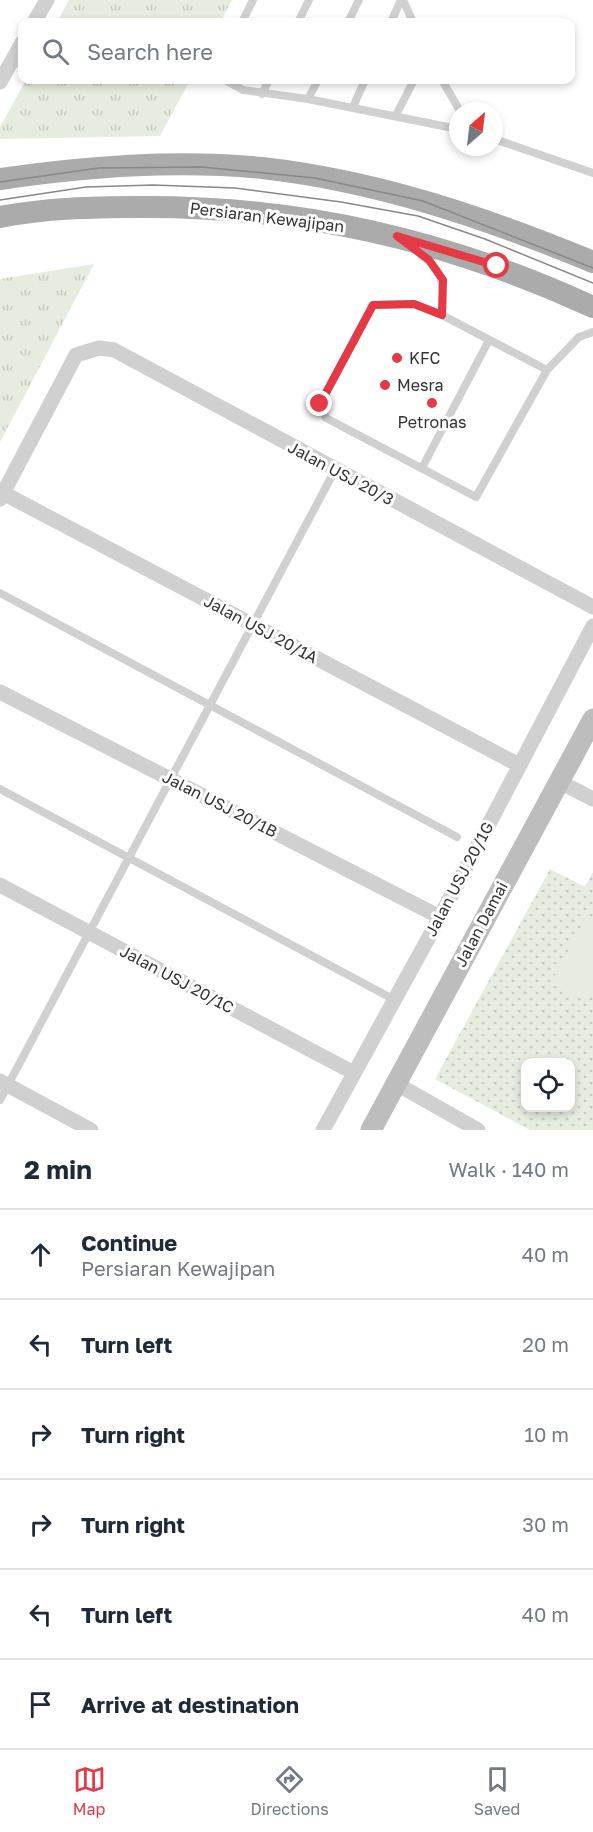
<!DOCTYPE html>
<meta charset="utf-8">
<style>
body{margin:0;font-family:"Golos Text",sans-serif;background:#f2f2f3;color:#1f2937}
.controls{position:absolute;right:18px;bottom:18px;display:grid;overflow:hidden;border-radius:12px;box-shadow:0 3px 9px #0003}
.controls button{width:54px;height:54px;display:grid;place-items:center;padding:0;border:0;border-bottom:2px solid #e0e1e3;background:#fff;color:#1f2937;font:30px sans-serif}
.compass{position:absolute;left:449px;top:102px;width:54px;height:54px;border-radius:50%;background:#fff;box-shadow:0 3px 9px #0003;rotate:28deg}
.stop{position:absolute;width:18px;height:18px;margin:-14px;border:4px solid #e63946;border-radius:50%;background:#fff}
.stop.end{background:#e63946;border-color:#fff;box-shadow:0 2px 6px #0008}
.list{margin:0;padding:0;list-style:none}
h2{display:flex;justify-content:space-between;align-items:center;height:78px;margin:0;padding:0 24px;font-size:26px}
h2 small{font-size:20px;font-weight:400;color:#747a83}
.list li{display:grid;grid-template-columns:39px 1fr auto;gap:18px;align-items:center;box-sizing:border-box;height:90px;padding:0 24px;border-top:2px solid #e0e1e3}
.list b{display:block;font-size:22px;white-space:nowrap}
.list p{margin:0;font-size:20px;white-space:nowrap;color:#747a83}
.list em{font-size:20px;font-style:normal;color:#747a83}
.icon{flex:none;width:33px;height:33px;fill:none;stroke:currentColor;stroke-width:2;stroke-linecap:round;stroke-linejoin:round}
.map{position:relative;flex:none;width:593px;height:1130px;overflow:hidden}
.search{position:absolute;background:#fff;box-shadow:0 3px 9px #0003;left:18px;right:18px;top:18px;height:66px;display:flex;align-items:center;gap:15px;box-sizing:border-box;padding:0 21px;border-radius:12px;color:#747a83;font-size:22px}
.sheet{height:618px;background:#fff}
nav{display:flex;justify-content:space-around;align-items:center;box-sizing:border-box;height:84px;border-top:2px solid #e0e1e3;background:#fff;font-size:16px;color:#747a83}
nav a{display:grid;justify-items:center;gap:3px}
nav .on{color:#e63946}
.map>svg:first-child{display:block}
</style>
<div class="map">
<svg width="593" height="1130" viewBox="0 0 593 1130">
<defs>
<pattern id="grass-tufts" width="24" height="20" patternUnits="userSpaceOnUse" patternTransform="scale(1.5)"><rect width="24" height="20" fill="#e6ecdf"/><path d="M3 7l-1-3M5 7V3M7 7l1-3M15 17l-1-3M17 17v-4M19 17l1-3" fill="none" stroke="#c6cbc0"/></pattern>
<pattern id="park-dots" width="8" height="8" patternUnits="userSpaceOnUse" patternTransform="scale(1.5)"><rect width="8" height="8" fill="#e6ecdf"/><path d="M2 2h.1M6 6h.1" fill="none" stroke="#c6cbc0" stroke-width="1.8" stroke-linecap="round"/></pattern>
</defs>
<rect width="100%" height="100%" fill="#fff"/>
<!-- grass -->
<path fill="url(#grass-tufts)" d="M69,0H232L220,22H57Z
M26,80H190L160,136L0,139V127Z
M94,264L0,442V279Z"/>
<!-- park -->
<path fill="url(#park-dots)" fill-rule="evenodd" d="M550,869L585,887L593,872V1130H530L435,1079ZM526,1062H570V1108H526Z"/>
<!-- pitch -->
<path fill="#e6ecdf" d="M586,917L593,921V991L587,1002L551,983Z"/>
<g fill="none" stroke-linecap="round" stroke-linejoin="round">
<!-- lane -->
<path stroke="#d0d0d0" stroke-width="8" d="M403,0L413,22
M242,22L253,0
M298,22L309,0
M348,22L359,0
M391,22L401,0
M225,80L243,90L308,99L458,129
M442,80L460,111
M262,94L269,80
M308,99L318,80
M353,107L365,80
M396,115L414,80
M494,139L593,173
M417,251C446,273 443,282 442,315L547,370L579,337L593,332
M442,315L414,304L373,305L320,404L326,418L476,497L547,370
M422,468L489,340
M0,593L457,837
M0,789L393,999
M0,1100L335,470"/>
<!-- street -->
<path stroke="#d0d0d0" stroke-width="15" d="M34,22L47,0
M0,82L22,43
M3,493L519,765
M0,499L76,355L99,348L114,350L593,607
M0,692L440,917
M558,781L593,799
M0,885L354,1073
M0,1081L91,1130
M395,1083L478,1130
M323,1130L440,917L593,626"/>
<!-- secondary -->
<path stroke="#bdbdbd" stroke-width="21" d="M371,1130L593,719"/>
<!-- primary -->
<path stroke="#ababab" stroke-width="22" d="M0,179C86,167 175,159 262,168C378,181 486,218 593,262
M0,217C46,208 93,207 140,207C301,206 447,240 593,307"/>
<!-- tram -->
<path stroke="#888" stroke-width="1.5" d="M0,182L99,168L201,167L315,178L423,201L593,268
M0,200L86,187L153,185L235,188L341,202L418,216L485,239L593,283"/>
</g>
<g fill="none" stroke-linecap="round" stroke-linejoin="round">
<!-- route -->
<path stroke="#e63946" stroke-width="8" d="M320,404L373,305L414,304L442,315L443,280L429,260L397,236L497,266"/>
</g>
<!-- markers -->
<g fill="#e63946" stroke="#fff" stroke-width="2">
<circle cx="397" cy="358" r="6"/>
<circle cx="385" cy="385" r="6"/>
<circle cx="432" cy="403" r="6"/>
</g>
<g text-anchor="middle" stroke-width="6" stroke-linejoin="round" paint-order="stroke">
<!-- street labels -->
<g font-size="16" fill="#333" stroke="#fff">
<text transform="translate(267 217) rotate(7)" y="6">Persiaran Kewajipan</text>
<text transform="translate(341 473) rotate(28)" y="6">Jalan USJ 20/3</text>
<text transform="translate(261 629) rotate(28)" y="6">Jalan USJ 20/1A</text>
<text transform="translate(220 804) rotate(27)" y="6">Jalan USJ 20/1B</text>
<text transform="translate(459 879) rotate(-62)" y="6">Jalan USJ 20/1G</text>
<text transform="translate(481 924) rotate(-62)" y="6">Jalan Damai</text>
<text transform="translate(177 979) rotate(28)" y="6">Jalan USJ 20/1C</text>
</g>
<!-- poi labels -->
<g font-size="16" fill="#333" stroke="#fff" text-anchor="start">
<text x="409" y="364">KFC</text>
<text x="397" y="391">Mesra</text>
<text x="432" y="428" text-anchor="middle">Petronas</text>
</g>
</g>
</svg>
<div class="controls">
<button><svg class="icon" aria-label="locate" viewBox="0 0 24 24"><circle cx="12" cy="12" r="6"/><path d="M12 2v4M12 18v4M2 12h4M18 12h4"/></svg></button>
</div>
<svg class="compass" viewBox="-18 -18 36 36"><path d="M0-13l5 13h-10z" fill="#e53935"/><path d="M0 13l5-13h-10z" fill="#747a83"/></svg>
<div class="stop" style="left:497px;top:266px"></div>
<div class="stop end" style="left:320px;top:404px"></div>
<div class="search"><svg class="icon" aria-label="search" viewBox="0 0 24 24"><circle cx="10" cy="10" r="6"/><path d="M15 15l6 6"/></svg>Search here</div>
</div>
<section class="sheet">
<h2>2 min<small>Walk · 140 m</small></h2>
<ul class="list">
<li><svg class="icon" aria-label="ahead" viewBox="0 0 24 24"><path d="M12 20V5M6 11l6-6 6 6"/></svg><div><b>Continue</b><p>Persiaran Kewajipan</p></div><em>40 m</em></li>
<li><svg class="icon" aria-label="left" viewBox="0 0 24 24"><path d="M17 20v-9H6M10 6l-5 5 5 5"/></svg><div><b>Turn left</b></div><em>20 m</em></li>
<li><svg class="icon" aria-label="right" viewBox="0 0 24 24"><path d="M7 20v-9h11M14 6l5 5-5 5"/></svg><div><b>Turn right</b></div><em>10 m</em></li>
<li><svg class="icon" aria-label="right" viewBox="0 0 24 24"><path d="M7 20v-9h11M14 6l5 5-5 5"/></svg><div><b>Turn right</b></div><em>30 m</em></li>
<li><svg class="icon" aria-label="left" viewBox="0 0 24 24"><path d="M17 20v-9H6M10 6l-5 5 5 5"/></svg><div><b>Turn left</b></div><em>40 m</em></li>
<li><svg class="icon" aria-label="arrive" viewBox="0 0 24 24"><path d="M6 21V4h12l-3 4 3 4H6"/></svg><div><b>Arrive at destination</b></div></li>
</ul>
</section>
<nav>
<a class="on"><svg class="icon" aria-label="map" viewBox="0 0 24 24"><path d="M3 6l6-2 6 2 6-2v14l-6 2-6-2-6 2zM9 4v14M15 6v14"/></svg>Map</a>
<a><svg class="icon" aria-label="directions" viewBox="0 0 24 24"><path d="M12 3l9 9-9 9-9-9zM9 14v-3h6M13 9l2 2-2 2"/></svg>Directions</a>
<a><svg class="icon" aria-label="saved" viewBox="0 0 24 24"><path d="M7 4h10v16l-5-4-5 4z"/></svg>Saved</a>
</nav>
